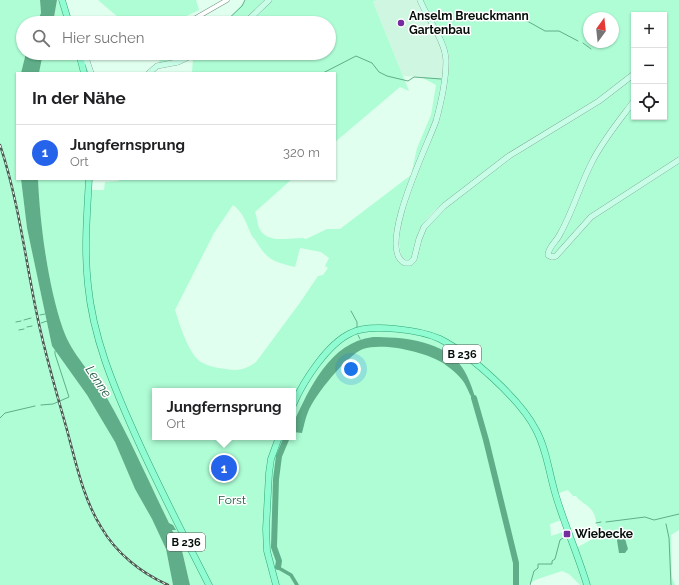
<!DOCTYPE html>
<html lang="de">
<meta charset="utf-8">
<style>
body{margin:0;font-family:Raleway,sans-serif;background:#f6f6f6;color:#202124}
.controls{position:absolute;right:12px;top:12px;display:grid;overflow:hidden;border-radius:0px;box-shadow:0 1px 3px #0004}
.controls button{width:36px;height:36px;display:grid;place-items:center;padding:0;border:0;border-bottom:1px solid #e0e0e0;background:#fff;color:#202124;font:20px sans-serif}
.compass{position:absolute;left:583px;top:12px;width:36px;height:36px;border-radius:50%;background:#fff;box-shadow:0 1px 3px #0004;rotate:15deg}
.you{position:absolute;left:351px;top:369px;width:14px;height:14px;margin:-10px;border:3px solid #fff;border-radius:50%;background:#1a73e8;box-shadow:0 0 0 6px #1a73e833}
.badge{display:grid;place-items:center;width:26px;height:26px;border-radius:50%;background:#2563eb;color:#fff;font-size:13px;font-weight:700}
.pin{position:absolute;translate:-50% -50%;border:2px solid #fff;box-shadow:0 1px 4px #0006}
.popup{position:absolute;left:152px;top:388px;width:144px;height:52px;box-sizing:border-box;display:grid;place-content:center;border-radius:0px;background:#fff;filter:drop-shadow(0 1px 3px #0005);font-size:13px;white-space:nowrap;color:#757577}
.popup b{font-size:15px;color:#202124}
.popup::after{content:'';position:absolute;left:50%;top:100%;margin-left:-8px;border:8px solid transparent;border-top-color:#fff}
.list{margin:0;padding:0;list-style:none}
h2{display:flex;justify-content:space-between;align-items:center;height:52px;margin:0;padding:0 16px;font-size:17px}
h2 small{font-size:13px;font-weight:400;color:#757577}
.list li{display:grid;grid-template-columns:26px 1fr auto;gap:12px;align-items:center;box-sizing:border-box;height:56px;padding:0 16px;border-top:1px solid #e0e0e0}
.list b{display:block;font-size:15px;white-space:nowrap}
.list p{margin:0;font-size:13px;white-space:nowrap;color:#757577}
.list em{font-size:13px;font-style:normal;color:#757577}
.icon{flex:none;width:22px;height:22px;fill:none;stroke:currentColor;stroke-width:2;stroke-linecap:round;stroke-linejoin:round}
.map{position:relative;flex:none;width:679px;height:585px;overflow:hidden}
.search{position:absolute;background:#fff;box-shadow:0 1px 3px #0004;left:16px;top:16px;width:320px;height:44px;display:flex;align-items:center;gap:10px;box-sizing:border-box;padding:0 14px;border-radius:22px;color:#757577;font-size:15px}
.panel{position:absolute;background:#fff;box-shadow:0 1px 3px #0004;left:16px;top:72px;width:320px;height:108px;border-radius:0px}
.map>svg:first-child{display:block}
</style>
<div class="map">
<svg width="679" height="585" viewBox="0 0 679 585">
<rect width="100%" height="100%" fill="#e0ffee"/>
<!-- built -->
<path fill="#cff6e1" d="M378,0H417L444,54L443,78L403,76L373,2Z"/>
<!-- green -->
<path fill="#aefdd5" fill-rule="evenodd" d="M0,0H40L41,13L37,23H23V53H26L21,73H17V179H21L27,228L52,346L87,395L115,442L135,489L152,519L166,549L173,585H0Z
M57,0H58L66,23H53Z
M98,0H196L199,10L172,23H118L119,18Z
M246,0H377L373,2L409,91L400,87L335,142V73H192L193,58L201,53H329V23H249L263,10L244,23H225Z
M421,0H679V530L671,535L672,578L675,585H589L576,548L602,534V532C595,527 597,518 593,512C589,505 580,502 576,496H573L568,490L559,493L548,458L527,419L541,446L561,520L550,524L551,536L566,531L585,585H580L569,574L562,571L535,580L528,585H190L181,545L184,546L179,536L174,534L172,530H175L173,525L169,523C149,482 130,438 107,398C93,374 72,355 63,329C48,286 40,224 38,179H87L85,267L99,348L134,425C125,400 112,375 103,349C86,297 89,243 90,190H104L105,182L119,181V179H292L255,212C257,217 257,223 259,228C266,244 289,238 303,238L306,239L327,229H340L411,175L417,148L431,115L436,85L421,77L443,78C440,92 438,107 434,120C422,154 380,231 401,264L410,265C414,254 417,243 422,233C437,206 494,169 521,152L518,150V147L435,210C429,216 423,223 419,231C415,240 417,255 408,261L401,256L399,243L401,221L443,93L449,55ZM634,15H664V117H634ZM589,18H613V42H589ZM233,205C243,212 246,223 251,234C252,237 254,238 256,241C267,260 274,262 295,267L300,248L321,252L329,258L325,266L328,268L323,275L318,276L299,304L256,362C245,370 238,371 225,369C217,368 208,366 201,362C189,355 179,323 175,310L214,233ZM155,391H293V437H155ZM623,532L628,549L625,553H620L616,534Z
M43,53H76L81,73H39Z
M165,53H193L176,60L160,63L158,55Z"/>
<!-- water -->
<path fill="#60ae89" d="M40,0H57L53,23H37L41,13Z
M26,53H43L39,73H21Z
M21,179H38C40,224 48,286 63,329C72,355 93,374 107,398C130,438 149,482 169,523L173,525L176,530H172L174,534L179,536L185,547L181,546L190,585H173L166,549L152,519L135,489L115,442L87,395L52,346L27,228Z
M373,337C401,337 438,340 458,362C468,373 473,390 477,404C471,400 468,388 463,381C458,374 450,368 443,363C426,352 383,342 363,349C347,355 314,396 308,412C305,419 304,426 302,433L293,432V424C309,389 330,342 373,337Z
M621,531L624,535L628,549L625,553H619L616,534Z"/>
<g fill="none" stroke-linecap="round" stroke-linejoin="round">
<!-- stream -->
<path stroke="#60ae89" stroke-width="1" d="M520,17L545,31H559L578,41
M224,23L242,6L245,0
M583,43L591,49
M91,53C107,57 121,60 137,53
M323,73L356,56L372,63L379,72L387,76L408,81L414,77L441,79
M351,311L357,322V327
M40,315L45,314
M24,320L31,318
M16,322L21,321
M41,323L47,321
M27,327L32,326
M19,330L24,329
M358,335L360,339
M41,405L53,404L69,397L55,354V351
M0,418L5,413L35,406
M606,522L645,517L654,520L679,514
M596,523L601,522
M666,524L669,538L671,585
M530,585L534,571L538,568V564H552V561L555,559L560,540L566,536"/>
<!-- canal -->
<path stroke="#60ae89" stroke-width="3.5" d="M277,567L291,575L297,585"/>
<!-- river -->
<path stroke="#60ae89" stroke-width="6" d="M474,398L486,440L516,563V585
M278,567L279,561L274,547L276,479L279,456L287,437"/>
<!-- street casing -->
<g stroke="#749081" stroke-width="5">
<path id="street" d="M187,23L227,0"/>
</g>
<!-- secondary casing -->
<g stroke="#749081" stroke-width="6">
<path id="secondary" d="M420,0C427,18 446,42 446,61C446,80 441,103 436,121C429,142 375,250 405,263H410L414,259L419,239L424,227L444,206L509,156L599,101L634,74
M245,23L269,0
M81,61H87L91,73
M149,73L157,66L178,62L197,53
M634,101C619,121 603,140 592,162C580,185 573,211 560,234C557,241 548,247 548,255L552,257L556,256L591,217L679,160"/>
</g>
<!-- primary casing -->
<g stroke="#30a777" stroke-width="7">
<path id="primary" d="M62,0L69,23
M79,53L84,73
M89,179C87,214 84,250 88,285C93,337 113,385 134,432C157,484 183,534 209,585
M293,405C303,382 327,344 351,333C370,323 421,330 440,339C470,354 521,400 536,430C547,450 549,474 556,496C565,526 578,555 587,585
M276,585L267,551L266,529L269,473L271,459L279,437"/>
</g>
<!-- street -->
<use href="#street" stroke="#fff" stroke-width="4"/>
<!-- secondary -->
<use href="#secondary" stroke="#c8fde8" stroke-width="5.5"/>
<!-- primary -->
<use href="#primary" stroke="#91fbd1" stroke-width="6"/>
<!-- rail casing -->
<g stroke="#495950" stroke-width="2.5">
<path id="rail" d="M0,145C18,199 25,256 36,310C44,351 56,391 67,430C76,463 83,498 101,527C116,553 141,573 168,585"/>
</g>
<!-- rail -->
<use href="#rail" stroke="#fff" stroke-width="1" stroke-dasharray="3" stroke-linecap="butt"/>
</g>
<!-- markers -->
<g fill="#762b9e" stroke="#fff" stroke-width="1.5">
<circle cx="401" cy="23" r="4"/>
<rect x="563" y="530" width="8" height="8" rx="2"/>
</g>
<g text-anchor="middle" stroke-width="3" stroke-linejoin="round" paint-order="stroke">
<!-- shield labels -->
<g fill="#fff" stroke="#505653" stroke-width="1">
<rect x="443" y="345" width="38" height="18" rx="3"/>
<rect x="167" y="533" width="38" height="18" rx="3"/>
</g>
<g font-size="11" font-weight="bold" fill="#050e09">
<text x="462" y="358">B 236</text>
<text x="186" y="546">B 236</text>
</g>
<!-- poi labels -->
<g font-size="12" font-weight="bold" fill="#050e09" stroke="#fff" text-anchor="start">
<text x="409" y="20">Anselm Breuckmann<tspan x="409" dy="14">Gartenbau</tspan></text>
<text x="575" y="538">Wiebecke</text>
</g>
<!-- park labels -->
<g font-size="12" fill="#1b583e" stroke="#fff">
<text x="232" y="504">Forst</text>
</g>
<!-- water labels -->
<g font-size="13" font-style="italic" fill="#205c42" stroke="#fff">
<text transform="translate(99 381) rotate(56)" y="5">Lenne</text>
</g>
</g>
</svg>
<div class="controls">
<button>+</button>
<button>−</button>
<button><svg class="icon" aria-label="locate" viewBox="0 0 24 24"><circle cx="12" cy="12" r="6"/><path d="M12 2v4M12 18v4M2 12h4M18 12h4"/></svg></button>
</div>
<svg class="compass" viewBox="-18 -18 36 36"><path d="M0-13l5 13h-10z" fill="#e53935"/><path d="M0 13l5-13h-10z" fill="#757577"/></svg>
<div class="you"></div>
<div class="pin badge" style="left:224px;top:468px">1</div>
<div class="popup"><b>Jungfernsprung</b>Ort</div>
<div class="search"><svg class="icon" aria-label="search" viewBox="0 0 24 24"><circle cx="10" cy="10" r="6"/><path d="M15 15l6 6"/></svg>Hier suchen</div>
<section class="panel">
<h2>In der Nähe<small></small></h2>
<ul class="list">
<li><span class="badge">1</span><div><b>Jungfernsprung</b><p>Ort</p></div><em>320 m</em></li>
</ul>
</section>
</div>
